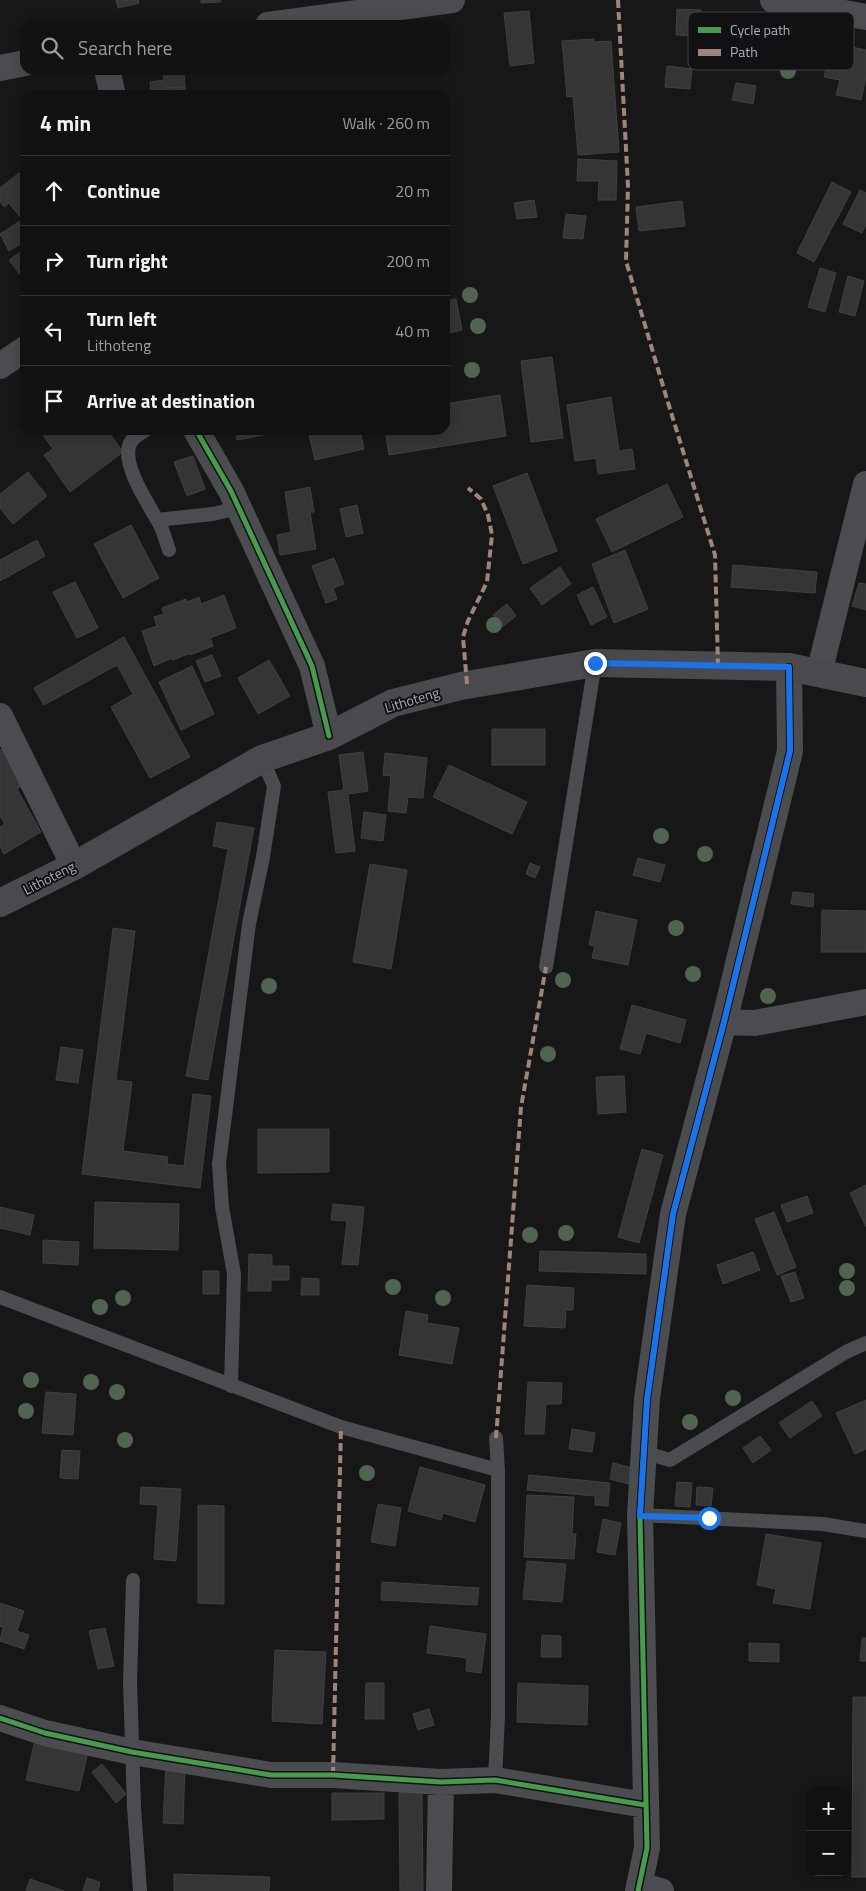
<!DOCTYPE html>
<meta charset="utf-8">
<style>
body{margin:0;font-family:"Titillium Web",sans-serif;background:#1a1a1a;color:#f1f3f6}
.controls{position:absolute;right:15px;bottom:15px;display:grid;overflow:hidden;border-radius:10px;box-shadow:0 2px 12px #0003}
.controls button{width:45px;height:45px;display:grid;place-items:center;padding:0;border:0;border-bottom:1px solid #303131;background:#111;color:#f1f3f6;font:25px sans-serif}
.stop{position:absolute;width:15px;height:15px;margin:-11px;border:4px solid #1a73e8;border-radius:50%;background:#fff}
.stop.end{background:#1a73e8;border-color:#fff;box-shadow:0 1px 5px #0008}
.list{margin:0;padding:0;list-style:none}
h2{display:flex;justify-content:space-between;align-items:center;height:65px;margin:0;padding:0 20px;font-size:21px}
h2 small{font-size:16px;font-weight:400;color:#9c9d9f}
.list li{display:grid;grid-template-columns:32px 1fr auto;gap:15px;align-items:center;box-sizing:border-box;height:70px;padding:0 20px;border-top:1px solid #303131}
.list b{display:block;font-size:19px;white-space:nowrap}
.list p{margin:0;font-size:16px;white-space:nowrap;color:#9c9d9f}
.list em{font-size:16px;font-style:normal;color:#9c9d9f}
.icon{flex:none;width:28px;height:28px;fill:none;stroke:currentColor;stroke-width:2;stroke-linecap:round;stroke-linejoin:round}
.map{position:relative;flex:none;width:866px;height:1891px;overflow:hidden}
.search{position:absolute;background:#111;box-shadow:0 2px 12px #0003;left:20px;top:20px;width:430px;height:55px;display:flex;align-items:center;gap:12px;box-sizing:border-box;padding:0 18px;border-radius:15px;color:#9c9d9f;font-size:19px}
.panel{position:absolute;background:#111;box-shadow:0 2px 12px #0003;left:20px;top:90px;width:430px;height:345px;border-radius:15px}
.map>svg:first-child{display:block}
</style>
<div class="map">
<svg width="866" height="1891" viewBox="0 0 866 1891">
<rect width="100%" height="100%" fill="#171717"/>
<!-- building -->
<path fill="#353536" stroke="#3f4043" d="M116,0H138L139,3L118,8Z
M201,0H220L221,2L201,3Z
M677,9L701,10L699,36L676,35Z
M529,11L534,63L510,66L504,13Z
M594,39V42L611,41L619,152L578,155L573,96L567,97L562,41Z
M847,46L866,50V77L861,100L836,95L840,80L824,77L829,56L844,60Z
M667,66L692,69L690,89L665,87Z
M163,70H184L185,87L167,88L168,95H151L150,82L164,80Z
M736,83L756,86L753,104L732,100Z
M185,87L186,95H168L167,88Z
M327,92L361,93V95H327Z
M578,159L617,161L616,200H598L599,181H577Z
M19,173L25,182V214L20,217L9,203L4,207L0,201V188Z
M832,182L851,192L814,262L797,253Z
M860,190L866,193V224L862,233L843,224Z
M534,200L537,217L517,219L514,203Z
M682,201L685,226L639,231L636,207Z
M566,214L586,216L583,239L563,238Z
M23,219L25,223V241L9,251L0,234Z
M25,249V281L9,260Z
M820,268L836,273L825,312L808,307Z
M848,276L864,281L855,316L839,312Z
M456,299L462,330L445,334V301Z
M552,357L563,438L531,442L521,361Z
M500,395L506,436L389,455L385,430H445V404Z
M611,397L619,451L632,449L635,469L598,474L596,458L575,461L567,405Z
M50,430H107L123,452L70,492L44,455L53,449L43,435Z
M236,430H268L269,434L237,440Z
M312,430H360L364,449L315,460L308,431Z
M193,456L205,489L187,496L174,462Z
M28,472L47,496L13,524L0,508V494Z
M527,473L557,551L523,564L493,486Z
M667,484L683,517L612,552L596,519Z
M310,487L314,512H310L316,549L280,555L277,535L291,532L285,492Z
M357,505L363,533L346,537L340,509Z
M131,525L159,578L123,598L94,544Z
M37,540L45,556L0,581V560Z
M625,550L648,609L614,623L592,564Z
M334,558L344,584L333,588L337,599L326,603L312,566Z
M733,565L817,572L815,593L731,587Z
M560,567L571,584L542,605L530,588Z
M75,582L98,628L77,638L53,592Z
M859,583L866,584V610L852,606Z
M593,587L607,617L591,625L577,595Z
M224,595L236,628L210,638L213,646L190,655V653L173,660L172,658L154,666L142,631L157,626L154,617L164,614L162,608L186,599L187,602L199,597L201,604Z
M507,604L516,616L502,627L493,615Z
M124,637L190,757L150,778L111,707L133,694L117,665L44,705L34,688Z
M212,655L221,676L205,682L196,661Z
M269,660L290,696L258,714L238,678Z
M192,666L214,714L181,730L159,682Z
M492,729H545V765H492Z
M2,749L22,786L17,789L41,832L4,854L0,847V827L5,824L0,816V750Z
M363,752L368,791L348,794L355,851L336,853L328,792L344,790L339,755Z
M385,753L427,758L423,798L408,797L406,813L388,811L391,776L383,775Z
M449,765L527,802L512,834L433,797Z
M364,812L386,815L383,841L361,838Z
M217,822L254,828L208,1080L186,1076L228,849L213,846Z
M638,858L665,865L660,882L633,875Z
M530,863L540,867L535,878L526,874Z
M370,864L407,870L391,969L353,962Z
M793,892L814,894L813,907L791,904Z
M822,910L866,911V952H821Z
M596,911L637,920L628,965L592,958L595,946L589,945Z
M113,928L135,931L116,1080L132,1082L123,1151L168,1157L167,1164L184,1166L193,1094L211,1096L200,1188L82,1174Z
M632,1005L686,1020L680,1043L646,1033L640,1054L620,1049Z
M61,1047L83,1050L78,1083L56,1080Z
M624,1076L626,1112L598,1114L596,1077Z
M258,1129H329V1172L258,1173Z
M642,1149L663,1155L639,1243L618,1237Z
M866,1185V1227L850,1193Z
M807,1196L813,1213L787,1222L781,1205Z
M95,1202L179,1204L178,1250L94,1248Z
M333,1204L364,1207L358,1265L342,1264L347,1221L331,1220Z
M0,1207L34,1215L30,1235L0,1228Z
M774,1212L796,1267L777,1275L755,1219Z
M43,1240L79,1242L78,1265L43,1263Z
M540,1251L646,1254V1274L539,1271Z
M753,1252L760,1270L723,1284L717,1265Z
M249,1254L272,1255V1266H289V1280H271V1291H248Z
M203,1271H219V1294H203Z
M795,1272L804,1298L791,1302L781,1276Z
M302,1278L319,1279V1295H301Z
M527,1285L574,1288L573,1310H566L565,1328L524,1326Z
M406,1311L428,1315L427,1323L459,1328L452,1364L399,1355Z
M528,1382L562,1383L561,1404H546L544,1434H525Z
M46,1392L76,1394L73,1435L42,1433Z
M866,1400V1449L855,1454L836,1413Z
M812,1401L822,1416L790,1438L779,1423Z
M572,1429L595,1433L592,1452L569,1449Z
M760,1436L771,1450L753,1463L743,1448Z
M62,1450L80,1451L78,1479L60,1478Z
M613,1463L633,1468L629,1484L610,1479Z
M420,1467L485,1485L475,1522L443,1513L441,1520L408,1511Z
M529,1475L610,1483L608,1506L595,1505V1496L527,1490Z
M677,1482L692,1483L690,1507L675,1506Z
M141,1487L181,1489L176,1561L154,1559L158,1505L140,1504Z
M697,1487L713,1488L711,1506L696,1505Z
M527,1495L574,1497L572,1534H576L574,1559L524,1557Z
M378,1504L401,1508L395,1546L371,1542Z
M198,1505L224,1506V1604L198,1603Z
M603,1519L621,1523L615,1555L597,1552Z
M766,1534L821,1543L810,1609L773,1603L776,1589L757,1585Z
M527,1561L566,1564L562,1602L523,1599Z
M382,1582L479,1588L477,1605L381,1600Z
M0,1603L24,1611L17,1631L29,1635L24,1649L0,1641L3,1627L0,1626Z
M430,1626L486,1634L481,1673L466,1671L467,1658L427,1653Z
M105,1628L114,1666L98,1669L89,1631Z
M542,1635L561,1636V1657H541Z
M862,1638H866V1661H860Z
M749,1643L779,1644V1662L749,1661Z
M275,1650L326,1652L322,1724L272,1721Z
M366,1683H384V1719H365Z
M518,1683L588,1686L587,1725L517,1722Z
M853,1697H866V1877H852Z
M429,1709L434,1725L418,1730L413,1714Z
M35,1740L88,1752L79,1791L26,1780Z
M102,1764L126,1794L116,1803L92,1772Z
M166,1765L185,1766L183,1824L163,1823Z
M422,1792L423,1891H400L399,1793Z
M332,1793H384V1819L332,1820Z
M174,1874L270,1877L269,1891H174Z
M87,1878L100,1882L98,1891H83Z
M30,1879L64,1891H26Z"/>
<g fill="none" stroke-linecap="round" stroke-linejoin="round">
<!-- service -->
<path stroke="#4b4c50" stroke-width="14" d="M146,430C139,434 131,438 129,446C123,468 150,506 160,525C164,533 166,542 169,550
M157,520L213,514L238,508
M546,967L595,663
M0,1297L341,1427L498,1470
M231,1386L234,1274L222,1207L219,1164L249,924L263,857L274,786L262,759
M643,1452L670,1460L846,1352L866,1343
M640,1515L823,1524L866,1531
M133,1580L130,1682L134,1807L140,1891
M495,1780L498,1716V1470L496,1438"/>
<!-- minor -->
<path stroke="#4b4c50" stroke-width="26" d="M773,0L866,17
M268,25L452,0
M0,68L25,63
M107,70L113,95
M0,366L25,349
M196,430L231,491L312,666L329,736
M819,673L866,484
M0,716L74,866
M724,1022L755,1023L866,1002
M0,1718L45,1733L132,1752L271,1775H333L441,1782L495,1780L645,1805
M639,1885L661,1891
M439,1891L441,1782
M638,1891L647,1848L640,1515L647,1399L673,1214L724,1022L790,751L789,667"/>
<!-- secondary -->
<path stroke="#4a4a4e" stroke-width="28" d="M0,903L74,866L262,759L329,736L393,703L461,686L595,663L789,667L866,683"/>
<!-- quiet -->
<path stroke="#a18479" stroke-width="4" stroke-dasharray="8 4" stroke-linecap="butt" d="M618,0L628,186L626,261L666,396L715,555L718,665
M467,684L463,637L468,621L487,582L492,535L488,515L481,499L468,488
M496,1438L521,1107L546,967
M333,1775L341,1427"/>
<!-- cycleway casing -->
<g stroke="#111113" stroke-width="8">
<path id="cycleway" d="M196,430L231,491L312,666L329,736
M0,1718L45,1733L132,1752L271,1775H333L441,1782L495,1780L645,1805
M638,1891L647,1848L640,1515L647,1399L673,1214L724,1022L790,751L789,667"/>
</g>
<!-- cycleway -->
<use href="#cycleway" stroke="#469c4c" stroke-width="5"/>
</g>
<!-- trees -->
<g fill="#506451">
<circle cx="788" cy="71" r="8"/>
<circle cx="470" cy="295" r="8"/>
<circle cx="478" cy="326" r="8"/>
<circle cx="472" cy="370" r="8"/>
<circle cx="494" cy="625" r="8"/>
<circle cx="661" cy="836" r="8"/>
<circle cx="705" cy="854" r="8"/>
<circle cx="676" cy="928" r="8"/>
<circle cx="693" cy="974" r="8"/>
<circle cx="563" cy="980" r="8"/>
<circle cx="269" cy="986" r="8"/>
<circle cx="768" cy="996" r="8"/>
<circle cx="548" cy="1054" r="8"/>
<circle cx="566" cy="1233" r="8"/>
<circle cx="530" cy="1235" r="8"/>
<circle cx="847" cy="1271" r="8"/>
<circle cx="393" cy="1287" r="8"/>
<circle cx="847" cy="1288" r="8"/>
<circle cx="123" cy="1298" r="8"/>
<circle cx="443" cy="1298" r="8"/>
<circle cx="100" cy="1307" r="8"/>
<circle cx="31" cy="1380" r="8"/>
<circle cx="91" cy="1382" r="8"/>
<circle cx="117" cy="1392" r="8"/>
<circle cx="733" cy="1398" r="8"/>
<circle cx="26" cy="1411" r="8"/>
<circle cx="690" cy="1422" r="8"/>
<circle cx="125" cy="1440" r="8"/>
<circle cx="367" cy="1473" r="8"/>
</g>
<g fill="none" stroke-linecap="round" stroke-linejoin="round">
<!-- route -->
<path stroke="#1a73e8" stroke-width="6" d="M595,663L789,667L790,751L724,1022L673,1214L647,1400L640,1516L709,1518"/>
</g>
<g text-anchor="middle" stroke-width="4" stroke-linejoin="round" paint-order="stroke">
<!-- street labels -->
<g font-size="14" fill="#a8adb8" stroke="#111113">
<text transform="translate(412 700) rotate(-17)" y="5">Lithoteng</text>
<text transform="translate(49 878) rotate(-27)" y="5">Lithoteng</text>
</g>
</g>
<!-- legend -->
<rect x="688" y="12" width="166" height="58" rx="8" fill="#111113" stroke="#3e4045" stroke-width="1"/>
<rect x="698" y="27" width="23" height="6" fill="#469c4c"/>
<rect x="698" y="49" width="23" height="7" fill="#a18479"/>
<g font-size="14" fill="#a8adb8">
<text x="730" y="35">Cycle path</text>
<text x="730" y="57">Path</text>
</g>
</svg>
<div class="controls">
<button>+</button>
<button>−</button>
</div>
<div class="stop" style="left:709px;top:1518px"></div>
<div class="stop end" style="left:595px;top:663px"></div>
<div class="search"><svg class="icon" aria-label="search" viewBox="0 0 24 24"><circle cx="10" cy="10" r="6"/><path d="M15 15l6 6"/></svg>Search here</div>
<section class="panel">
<h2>4 min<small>Walk · 260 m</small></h2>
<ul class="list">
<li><svg class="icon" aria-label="ahead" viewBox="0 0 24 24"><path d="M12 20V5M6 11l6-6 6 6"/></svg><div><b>Continue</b></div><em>20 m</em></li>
<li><svg class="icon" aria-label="right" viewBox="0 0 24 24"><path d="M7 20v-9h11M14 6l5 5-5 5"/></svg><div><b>Turn right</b></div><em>200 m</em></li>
<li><svg class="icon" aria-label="left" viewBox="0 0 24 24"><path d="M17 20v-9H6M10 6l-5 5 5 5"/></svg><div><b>Turn left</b><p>Lithoteng</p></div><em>40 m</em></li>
<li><svg class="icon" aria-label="arrive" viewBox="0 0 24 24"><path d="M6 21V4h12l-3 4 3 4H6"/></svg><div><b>Arrive at destination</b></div></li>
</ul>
</section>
</div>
